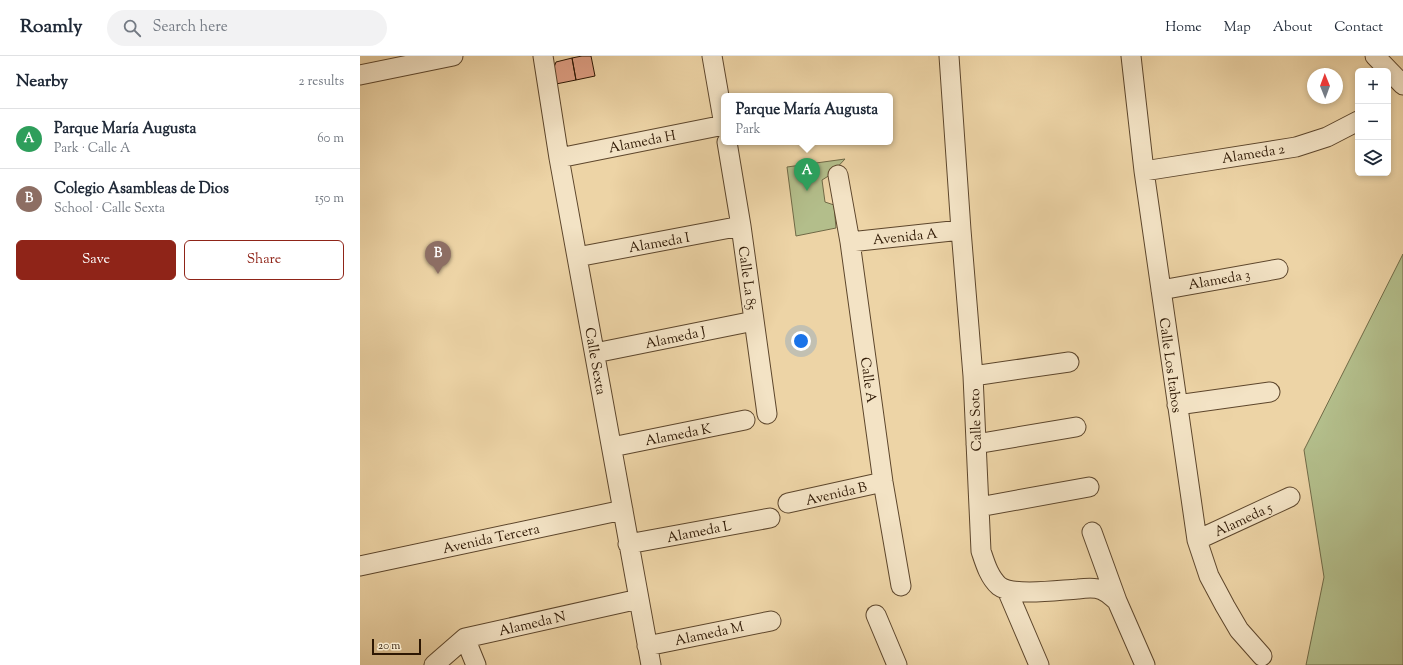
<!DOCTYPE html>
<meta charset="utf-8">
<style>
body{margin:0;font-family:"Sorts Mill Goudy",serif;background:#f2f2f3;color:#1f2937}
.controls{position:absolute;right:12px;top:12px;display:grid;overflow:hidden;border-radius:6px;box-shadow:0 2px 6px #0003}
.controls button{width:36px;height:36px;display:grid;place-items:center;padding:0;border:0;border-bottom:1px solid #e0e1e3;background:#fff;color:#1f2937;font:20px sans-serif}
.compass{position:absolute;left:947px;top:12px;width:36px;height:36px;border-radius:50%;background:#fff;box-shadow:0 2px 6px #0003;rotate:359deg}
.scale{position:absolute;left:12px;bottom:10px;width:49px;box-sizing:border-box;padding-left:4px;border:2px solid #2d1703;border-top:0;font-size:11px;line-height:14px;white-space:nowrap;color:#2d1703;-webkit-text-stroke:3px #f3e3c5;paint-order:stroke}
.you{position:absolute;left:441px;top:285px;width:14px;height:14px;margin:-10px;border:3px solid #fff;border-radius:50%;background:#1a73e8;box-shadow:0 0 0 6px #1a73e833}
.badge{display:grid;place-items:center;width:26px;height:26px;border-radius:50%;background:#8f2418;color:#fff;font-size:13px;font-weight:700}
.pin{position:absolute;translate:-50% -33px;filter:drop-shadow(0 1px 2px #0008)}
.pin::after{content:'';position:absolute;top:21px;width:14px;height:12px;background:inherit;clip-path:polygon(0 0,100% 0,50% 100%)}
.popup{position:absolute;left:361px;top:37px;width:172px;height:52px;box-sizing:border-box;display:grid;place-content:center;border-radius:6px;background:#fff;filter:drop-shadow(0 1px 3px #0005);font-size:13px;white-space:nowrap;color:#747a83}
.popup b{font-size:15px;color:#1f2937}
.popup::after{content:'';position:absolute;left:50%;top:100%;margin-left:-8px;border:8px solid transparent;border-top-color:#fff}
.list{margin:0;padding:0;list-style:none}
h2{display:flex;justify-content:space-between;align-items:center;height:52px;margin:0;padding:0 16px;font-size:17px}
h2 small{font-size:13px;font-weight:400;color:#747a83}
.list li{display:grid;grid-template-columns:26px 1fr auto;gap:12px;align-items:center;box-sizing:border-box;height:60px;padding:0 16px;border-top:1px solid #e0e1e3}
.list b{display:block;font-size:15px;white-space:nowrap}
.list p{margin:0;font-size:13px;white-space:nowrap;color:#747a83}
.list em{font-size:13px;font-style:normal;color:#747a83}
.actions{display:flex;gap:8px;padding:12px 16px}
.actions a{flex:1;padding:9px 0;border:1px solid #8f2418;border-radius:6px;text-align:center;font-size:14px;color:#8f2418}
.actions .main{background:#8f2418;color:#fff}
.icon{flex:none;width:22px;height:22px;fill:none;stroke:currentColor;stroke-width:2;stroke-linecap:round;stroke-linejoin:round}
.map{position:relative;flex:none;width:1043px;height:609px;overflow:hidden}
header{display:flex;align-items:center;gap:24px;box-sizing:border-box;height:56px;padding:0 20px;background:#fff;border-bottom:1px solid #e0e1e3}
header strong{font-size:19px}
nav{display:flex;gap:22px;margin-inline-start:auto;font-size:14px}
.search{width:280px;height:36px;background:#f2f2f3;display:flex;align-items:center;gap:10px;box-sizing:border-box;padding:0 14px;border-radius:22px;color:#747a83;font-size:15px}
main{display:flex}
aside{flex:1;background:#fff}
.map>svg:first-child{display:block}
</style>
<header>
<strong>Roamly</strong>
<div class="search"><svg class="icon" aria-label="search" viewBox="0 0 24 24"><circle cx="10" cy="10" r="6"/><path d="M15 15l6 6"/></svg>Search here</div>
<nav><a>Home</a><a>Map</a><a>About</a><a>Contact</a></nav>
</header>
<main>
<aside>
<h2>Nearby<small>2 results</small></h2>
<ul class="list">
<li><span class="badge" style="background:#2e9e5b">A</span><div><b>Parque María Augusta</b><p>Park · Calle A</p></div><em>60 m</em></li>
<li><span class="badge" style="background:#8d6e63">B</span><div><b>Colegio Asambleas de Dios</b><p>School · Calle Sexta</p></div><em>150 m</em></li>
</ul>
<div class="actions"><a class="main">Save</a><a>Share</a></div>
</aside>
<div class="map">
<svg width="1043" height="609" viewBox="0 0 1043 609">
<rect width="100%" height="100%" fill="#edd4a6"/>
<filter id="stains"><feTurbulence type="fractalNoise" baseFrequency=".005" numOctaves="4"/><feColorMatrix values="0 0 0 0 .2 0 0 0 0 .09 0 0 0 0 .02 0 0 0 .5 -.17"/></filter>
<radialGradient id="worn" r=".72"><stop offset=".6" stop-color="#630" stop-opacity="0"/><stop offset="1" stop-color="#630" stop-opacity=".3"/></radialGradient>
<!-- green -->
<path fill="#b3be8b" stroke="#706a47" d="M485,103L470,119L462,124L465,146L474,149L476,172L436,180L427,111Z
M1043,198V609H946L964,521L944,394Z"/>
<!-- building -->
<path fill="#dd9d82" stroke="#2d1703" d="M222,0H231L235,20L216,24L212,2Z
M212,2L216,24L196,28L193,14L196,6Z"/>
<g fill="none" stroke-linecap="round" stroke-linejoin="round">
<!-- minor casing -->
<g stroke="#5d462c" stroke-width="21">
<path id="minor" d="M183,0L199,102L291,609
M589,0L601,174L613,320L621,495C625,507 629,521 639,530C653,541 699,534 718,533C726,532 735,531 742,534C749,537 752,541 757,545L785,609
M771,0L784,115L837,484L849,520L865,550L879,574L902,600
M1015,0L1043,29
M0,19L93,0
M367,86L381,170L407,358
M199,102L364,69L352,0
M784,115L936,91L967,81L998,65
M478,119L490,186L523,426L541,530
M490,186L601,174
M217,201L381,170
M801,234L918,213
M235,297L394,265
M613,320L709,306
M817,349L910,336
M616,388L716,371
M252,391L385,364
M428,447L523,426
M619,451L729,431
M732,476L757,545
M837,484L930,441
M268,488L410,462
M0,510L263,454
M647,534L679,609
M516,559L537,609
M105,582L116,609
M287,590L411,565
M74,609L105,582L279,543"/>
</g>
<!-- minor -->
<use href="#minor" stroke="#f3e3c5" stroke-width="19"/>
</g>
<g text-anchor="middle" stroke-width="3" stroke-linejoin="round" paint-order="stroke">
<!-- street labels -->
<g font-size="14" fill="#2d1703" stroke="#f3e3c5">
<text transform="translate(282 85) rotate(-11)" y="5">Alameda H</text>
<text transform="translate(893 97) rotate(-9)" y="5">Alameda 2</text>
<text transform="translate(545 180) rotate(-6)" y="5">Avenida A</text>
<text transform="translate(299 186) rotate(-10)" y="5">Alameda I</text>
<text transform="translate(388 222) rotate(82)" y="5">Calle La 85</text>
<text transform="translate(859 223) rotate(-10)" y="5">Alameda 3</text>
<text transform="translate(315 281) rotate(-12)" y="5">Alameda J</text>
<text transform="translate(236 305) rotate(80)" y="5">Calle Sexta</text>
<text transform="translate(811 309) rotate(82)" y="5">Calle Los Itabos</text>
<text transform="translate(509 324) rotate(82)" y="5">Calle A</text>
<text transform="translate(615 364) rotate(-92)" y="5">Calle Soto</text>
<text transform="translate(318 378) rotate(-11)" y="5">Alameda K</text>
<text transform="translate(476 437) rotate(-13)" y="5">Avenida B</text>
<text transform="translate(883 463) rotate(-25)" y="5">Alameda 5</text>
<text transform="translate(339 475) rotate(-11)" y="5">Alameda L</text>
<text transform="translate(131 482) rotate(-12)" y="5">Avenida Tercera</text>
<text transform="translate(172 567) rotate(-13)" y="5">Alameda N</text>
<text transform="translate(349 577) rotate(-12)" y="5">Alameda M</text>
</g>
</g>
<rect width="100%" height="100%" filter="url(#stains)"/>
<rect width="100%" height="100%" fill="url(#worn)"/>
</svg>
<div class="controls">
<button>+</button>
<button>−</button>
<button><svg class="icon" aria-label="layers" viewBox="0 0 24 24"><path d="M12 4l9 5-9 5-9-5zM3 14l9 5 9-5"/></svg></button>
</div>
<svg class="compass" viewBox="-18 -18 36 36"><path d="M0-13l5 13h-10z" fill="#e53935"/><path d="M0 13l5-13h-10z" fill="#747a83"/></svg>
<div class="scale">20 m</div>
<div class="you"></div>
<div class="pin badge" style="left:447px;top:135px;background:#2e9e5b">A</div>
<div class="popup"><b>Parque María Augusta</b>Park</div>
<div class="pin badge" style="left:78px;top:218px;background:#8d6e63">B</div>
</div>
</main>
